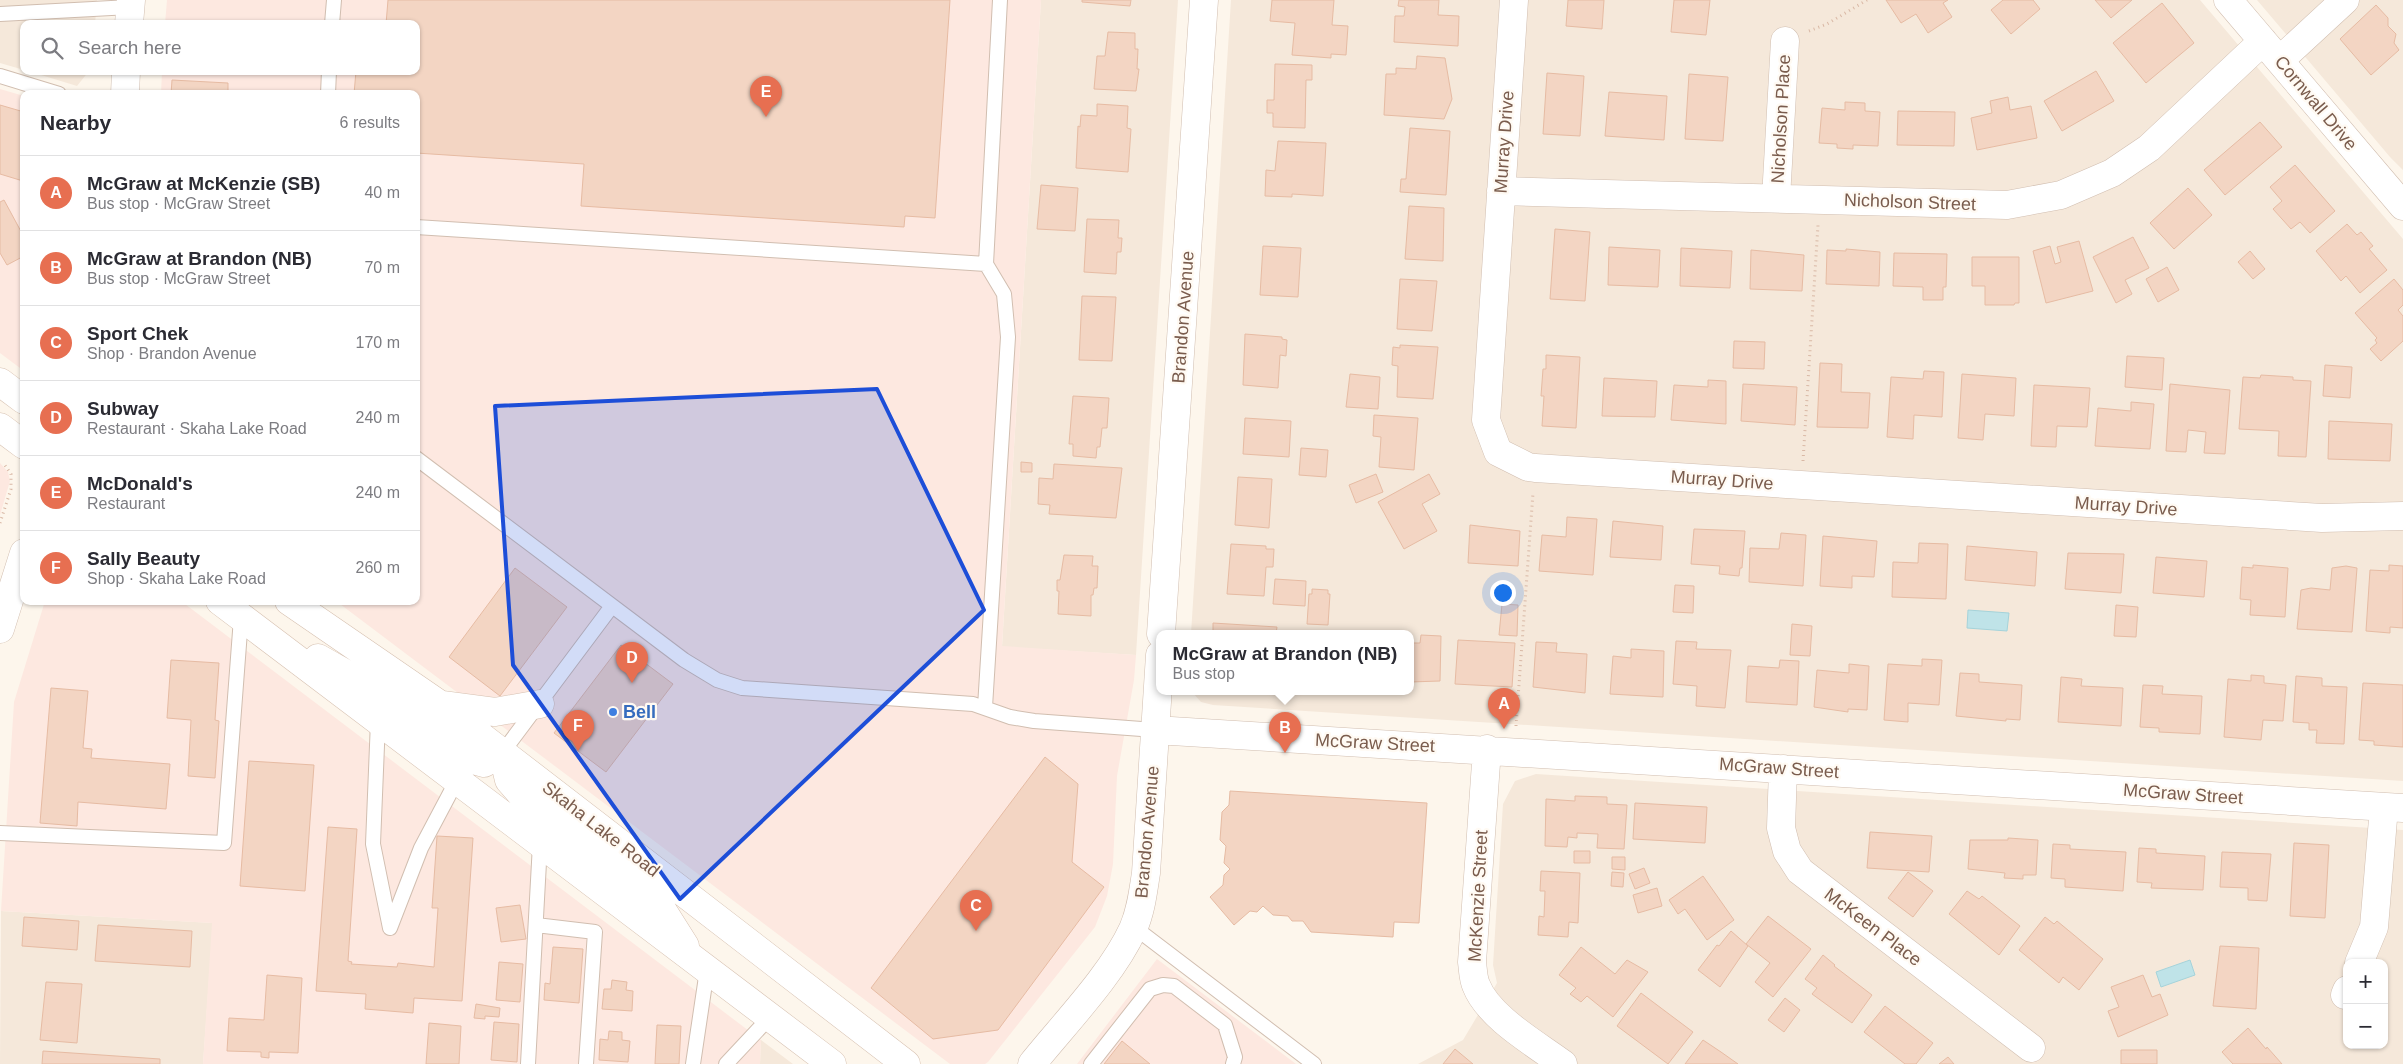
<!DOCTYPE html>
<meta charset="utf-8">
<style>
body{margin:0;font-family:Helvetica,sans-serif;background:#f2f2f3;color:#2b2b33}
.controls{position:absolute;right:15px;bottom:15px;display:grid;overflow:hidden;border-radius:10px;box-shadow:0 1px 4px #0004}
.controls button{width:45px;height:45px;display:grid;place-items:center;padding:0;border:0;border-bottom:1px solid #e1e1e2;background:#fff;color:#2b2b33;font:25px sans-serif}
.you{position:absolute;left:1502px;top:592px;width:18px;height:18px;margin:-12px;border:4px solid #fff;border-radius:50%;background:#1a73e8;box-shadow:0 0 0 8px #1a73e833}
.badge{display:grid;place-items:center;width:32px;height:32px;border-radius:50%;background:#e76f51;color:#fff;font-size:16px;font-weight:700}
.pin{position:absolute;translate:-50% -41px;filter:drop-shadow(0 1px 2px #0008)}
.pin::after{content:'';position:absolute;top:26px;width:18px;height:15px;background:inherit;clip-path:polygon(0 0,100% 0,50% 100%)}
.popup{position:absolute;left:1156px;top:630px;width:258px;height:65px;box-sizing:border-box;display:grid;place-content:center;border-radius:10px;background:#fff;filter:drop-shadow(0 1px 4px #0005);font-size:16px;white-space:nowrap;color:#7c7c81}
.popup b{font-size:19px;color:#2b2b33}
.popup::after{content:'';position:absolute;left:50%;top:100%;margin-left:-10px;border:10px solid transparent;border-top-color:#fff}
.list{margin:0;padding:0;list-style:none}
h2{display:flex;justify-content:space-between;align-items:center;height:65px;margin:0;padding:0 20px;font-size:21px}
h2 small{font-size:16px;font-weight:400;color:#7c7c81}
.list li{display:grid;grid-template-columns:32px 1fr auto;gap:15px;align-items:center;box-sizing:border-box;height:75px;padding:0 20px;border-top:1px solid #e1e1e2}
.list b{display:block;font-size:19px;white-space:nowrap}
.list p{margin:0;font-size:16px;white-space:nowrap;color:#7c7c81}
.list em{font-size:16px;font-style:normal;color:#7c7c81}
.icon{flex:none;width:28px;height:28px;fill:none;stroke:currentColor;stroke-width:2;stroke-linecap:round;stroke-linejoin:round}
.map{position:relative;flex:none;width:2403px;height:1064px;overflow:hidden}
.search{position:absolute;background:#fff;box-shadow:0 1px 4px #0004;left:20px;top:20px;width:400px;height:55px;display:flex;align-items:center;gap:12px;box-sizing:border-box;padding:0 18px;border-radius:10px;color:#7c7c81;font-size:19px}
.panel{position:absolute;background:#fff;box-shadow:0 1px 4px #0004;left:20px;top:90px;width:400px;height:515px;border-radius:10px}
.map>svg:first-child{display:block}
</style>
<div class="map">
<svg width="2403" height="1064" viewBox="0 0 2403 1064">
<rect width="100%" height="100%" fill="#fdf6ec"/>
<!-- residential -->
<path fill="#f5e8da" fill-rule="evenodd" d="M0,0H97L95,24H24V70L0,63Z
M1041,0H1178L1136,655L1002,647Z
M1231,0H2200L2403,239V781L1213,705L1201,702L1192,692H1410V634H1191Z
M2257,0H2403V170L2390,157Z
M28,71H89L77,86Z
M1536,774L2403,830V1064H1418L1463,1040L1497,983L1493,965L1503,804L1515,781ZM2347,963H2384V1045H2347Z
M1,911L213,923L203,1064H0Z
M761,1040L793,1064H760Z"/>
<!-- commercial -->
<path fill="#fde8e0" d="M167,0H1041L1002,646L1136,655L1134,680L1117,776L1113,864L1107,896L1095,927L988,1062L985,1064H950L336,601H416V94H161L162,71H416V24H165Z
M0,89L24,96V371L0,353Z
M0,463L8,472L10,481L0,515Z
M45,601H181L761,1040L760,1064H203L212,923L1,911L14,702Z
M1157,959L1296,1064H1077Z"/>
<!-- water -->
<path fill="#bfe3e8" stroke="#a5d3da" d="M1968,610L2009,613L2007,631L1967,628Z
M2190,960L2195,975L2161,987L2156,972Z"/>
<!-- building -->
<path fill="#f3d5c3" stroke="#e6bba3" d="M388,0H950L935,218L905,216L904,227L581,206L584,164L416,153V94H354L356,71H416V24H386Z
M1082,0H1131L1130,6L1082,2Z
M1272,0H1334L1332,25L1348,26L1346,55L1331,54V58L1292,55L1295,23L1270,21Z
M1399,0H1439L1438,15L1459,16L1458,46L1394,42L1395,16H1404L1405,7L1398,6Z
M1568,0H1604L1602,29L1566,26Z
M1674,0H1710L1706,35L1671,32Z
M1886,0H1948L1943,3L1952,17L1928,33L1916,14L1901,23Z
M2003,0H2033L2040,9L2011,34L1991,10Z
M2095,0H2132L2111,18Z
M2162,3L2194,43L2146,83L2113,43Z
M2376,5L2388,18V26L2396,34L2394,43L2399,50L2371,75L2340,39Z
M1108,32L1135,33V49H1138L1137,69H1139L1136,91L1094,89L1097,56H1105Z
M1417,56L1445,58L1452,99L1444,119L1384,115L1386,74H1396V68L1416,69Z
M1275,64L1312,65V80H1306L1305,128L1273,127V113H1267V100H1274Z
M2096,71L2114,101L2062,131L2044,101Z
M1547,73L1584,76L1580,136L1543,134Z
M1689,74L1728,77L1723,141L1685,139Z
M172,80L228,83V94H171Z
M1609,92L1667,96L1664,140L1605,136Z
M2008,97L2010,110L2031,106L2037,138L1977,150L1971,118L1992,113L1990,101Z
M1845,102L1865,103V111L1880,112L1878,146L1853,145V149L1837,148V144L1819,143L1822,108L1845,110Z
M1097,104L1128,106L1127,128L1131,129L1128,172L1076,168L1078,126L1080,127L1081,115L1097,116Z
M0,105L24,112L23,181L0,174Z
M1898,111L1955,112L1954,146L1897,145Z
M2260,122L2282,147L2225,195L2204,170Z
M1410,128L1450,131L1446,195L1400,192L1401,179H1406Z
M1278,141L1326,143L1323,196L1292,194V197L1265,196L1266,170L1275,171Z
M2295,165L2335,211L2310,233L2300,222L2291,229L2273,209L2282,201L2270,187Z
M1041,185L1078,188L1075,231L1037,229Z
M2188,188L2212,215L2174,249L2150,223Z
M4,200L24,237V256L7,265L0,253V202Z
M1409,206L1444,208L1443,261L1405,259Z
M1087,219L1119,220L1118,238H1122L1121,252H1117L1116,274L1084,272Z
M2347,224L2357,235L2361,232L2373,246L2369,249L2387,270L2360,293L2346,276L2341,281L2316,251Z
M1555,229L1590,232L1585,301L1550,299Z
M2133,237L2149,268L2125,280L2132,294L2116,303L2093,257Z
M2079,241L2093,291L2046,303L2033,251L2050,246L2055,264L2061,262L2057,247Z
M1263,246L1301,248L1298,297L1260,295Z
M1609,247L1660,250L1658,287L1608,285Z
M1681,248L1732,251L1730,288L1680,286Z
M1846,249L1880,252L1879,286L1826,284L1827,250L1846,251Z
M1751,250L1804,255L1802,291L1750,289Z
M2250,251L2265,269L2253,279L2238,262Z
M1894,253L1947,254L1946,287H1943V300H1923V287L1893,286Z
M1972,257H2019V303H2015L2014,305H1985V286H1972Z
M2167,267L2179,290L2158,302L2146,279Z
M1400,279L1437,281L1432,331L1397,329Z
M2394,279L2403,290V305L2398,310L2403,316V341L2381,361L2370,349L2377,343L2375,340L2377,338L2355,313Z
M1082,296L1116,297L1112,361L1079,360Z
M1245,334L1282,337V339L1287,340L1286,356L1280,355L1278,388L1243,385Z
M1734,341L1765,342L1764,369L1733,368Z
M1400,345L1438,347L1433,399L1397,397L1398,366L1392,365L1393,347L1400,348Z
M1546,355L1580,357L1576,428L1542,426L1544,396H1541L1543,369H1546Z
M2127,356L2164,358L2162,390L2125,387Z
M1820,363L1842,364L1841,392L1870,393L1868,428L1817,427Z
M2325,365L2352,367L2350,398L2323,396Z
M1924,371L1944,372L1942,417L1914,415L1913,439L1887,437L1891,377L1923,379Z
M1350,374L1380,377L1378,409L1346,407Z
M1962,374L2016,378L2014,416L1985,414L1983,440L1958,438Z
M2261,375L2293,377V380L2311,381L2306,457L2278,456L2279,431L2239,429L2243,377L2260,378Z
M1604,378L1657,381L1655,417L1602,416Z
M1708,380L1726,381V424L1671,420L1674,385L1708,387Z
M1743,384L1797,387L1795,425L1741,421Z
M2170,384L2230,390L2225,454L2204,453L2206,432L2188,430L2186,452L2166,451Z
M2034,385L2090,388L2087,427L2057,426L2056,447L2031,446Z
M1073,396L1109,398L1107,428H1102L1100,447H1097L1096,458L1073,456V444H1069Z
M2131,402L2154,404L2150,449L2095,446L2098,408L2131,411Z
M1374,415L1418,418L1414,470L1379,467L1381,437L1373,436Z
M1245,418L1291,421L1289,457L1243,454Z
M2329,421L2392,424L2390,461L2328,459Z
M1301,448L1328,450L1326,477L1299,475Z
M1021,462L1032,463V472H1021Z
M1054,464L1122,468L1116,518L1049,514L1050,505L1038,504L1039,478L1053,479Z
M1376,474L1383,492L1356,503L1349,485Z
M1429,474L1440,494L1422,504L1437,531L1404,549L1378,502Z
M1238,477L1272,479L1269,528L1235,525Z
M1567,517L1597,519L1593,575L1539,571L1542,535L1566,537Z
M1613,521L1663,526L1661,560L1610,557Z
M1470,525L1520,531L1518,566L1468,563Z
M1694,529L1745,531L1742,568H1740L1739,576L1719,574L1720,566L1691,564Z
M1781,533L1806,535L1803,586L1749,582L1750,548L1779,549Z
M1823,536L1877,541L1874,577L1852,576V588L1820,586Z
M1919,543L1948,544L1946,599L1892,597L1893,562L1918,563Z
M1231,544L1266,546V549H1274L1273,567H1266L1264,596L1227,594Z
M1967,546L2037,552L2035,586L1965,580Z
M2068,553L2124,554L2121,593L2065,589Z
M1064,555L1093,556L1092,566H1098L1097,588H1094L1093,595H1091V616L1058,614L1059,591H1057V580H1060Z
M2156,557L2207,561L2204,597L2153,593Z
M2253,565L2288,568L2285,617L2250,615L2251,600L2240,599L2242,567L2253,568Z
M2389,565L2403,566V628L2390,627V633L2366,631L2370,570L2389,571Z
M2346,566L2357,568L2352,632L2297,629L2301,590L2311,588L2330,590L2332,568Z
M515,568L567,607L500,696L449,657Z
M1275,579L1306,581L1305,606L1273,604Z
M1675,585L1694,586L1693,613L1673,612Z
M1312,589L1328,590V594H1330L1328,625L1307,624L1309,594H1312Z
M1502,604L1518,605L1517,636L1499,635Z
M2116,605L2138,607L2136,637L2114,636Z
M1213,623L1277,627L1276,634H1213Z
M1792,624L1812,626L1810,656L1790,655Z
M1350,631L1372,633V634H1350Z
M1421,635L1441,636L1440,681L1410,682V643H1420Z
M1458,640L1515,643L1512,687L1455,684Z
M1676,641L1697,642L1696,649L1731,650L1725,708L1696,706L1697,686L1673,684Z
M1536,642L1557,643L1556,652L1587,654L1585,693L1533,687Z
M621,645L673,684L606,772L554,733Z
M1631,649L1664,651L1663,697L1610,694L1613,656L1631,658Z
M1922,659L1942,660L1939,705L1908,703V722L1884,720L1888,664L1922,666Z
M171,660L219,663L215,720L219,721L215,778L188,776L191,720L167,718Z
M1780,660L1799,661L1797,705L1746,702L1748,666L1779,668Z
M1849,664L1869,666L1867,710L1848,709V712L1814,707L1817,670L1849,673Z
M1960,673L1979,674V682L2022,685L2020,720L2006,719V721L1956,716Z
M2251,675L2264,676V683L2286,685L2283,721L2263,720L2261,740L2224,737L2228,679L2251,681Z
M2296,676L2322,678V686L2347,687L2344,744L2316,743L2317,730H2309V723L2293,722Z
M2061,677L2082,679L2081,686L2123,688L2121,726L2058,722Z
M2363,683L2403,685V747L2374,745V741L2359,740Z
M2143,685L2163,686L2162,694L2202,696L2200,734L2159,732V728L2140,727Z
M51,688L88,691L83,748L92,749L91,758L170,764L166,809L78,802L77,826L40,823Z
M1045,757L1078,784L1072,862L1104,887L998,1030L933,1039L871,988Z
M249,761L314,765L305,891L240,886Z
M1230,791L1427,803L1419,923L1394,922L1393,937L1311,932L1303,921H1292L1288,916L1273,915L1263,906L1257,912L1250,911L1234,925L1210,897L1223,885L1224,875L1230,869L1224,863L1226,846L1220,840L1222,812L1229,805Z
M1575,796L1607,797V804L1627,805L1624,849L1597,848L1598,834L1577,833V838L1568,837L1567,847L1545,846L1546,799L1575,801Z
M1635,803L1707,807L1705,843L1633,839Z
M328,827L357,829L348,961L352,962L351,964L397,967L398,963L434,967L438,908H432L437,836L473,838L462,1001L414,998L413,1013L365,1009L366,994L316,991Z
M1870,832L1932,836L1929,872L1867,868Z
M2008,838L2038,840L2036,875H2023V879L2004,878L2005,873L1968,869L1970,840H2008Z
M2294,843L2329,845L2325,918L2290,916Z
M2053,844L2070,845V849L2126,852L2123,891L2065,887V879L2051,878Z
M2139,848L2156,849V853L2205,856L2203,890L2151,888L2152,883L2137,882Z
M1574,851H1590V863H1574Z
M2222,852L2271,854L2267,901L2248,900V888L2220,887Z
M1612,857H1625V870L1612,869Z
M1644,868L1650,883L1635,889L1629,874Z
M1541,871L1580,873L1578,923L1569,922L1568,937L1538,935L1539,916L1544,917L1545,891H1540Z
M1612,872L1624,873L1623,887L1611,886Z
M1908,872L1933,891L1913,917L1888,898Z
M1703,876L1734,920L1707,940L1685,909L1678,914L1669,900Z
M1657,888L1662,906L1638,913L1633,895Z
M1967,891L1979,899L1982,896L2020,926L1999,955L1949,914Z
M520,905L526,939L501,942L496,908Z
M1768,916L1811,949L1773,997L1755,982L1770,963L1746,944Z
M24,917L79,921L77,950L22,946Z
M2045,917L2054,924L2057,921L2103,959L2079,990L2063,977L2059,983L2019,950Z
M98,925L192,931L190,967L95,961Z
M1731,931L1748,946L1720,987L1698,970L1717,945L1719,946Z
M2220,946L2259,948L2256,1009L2213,1006Z
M553,947L583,949L579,1003L544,1000L545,983L550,984Z
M1581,947L1615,974L1627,960L1648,972L1613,1017L1587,996L1581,1002L1570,994L1576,988L1559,975Z
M1823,955L1835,965L1834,966L1872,995L1852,1023L1812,994L1817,988L1805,979Z
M499,962L523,964L520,1002L496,1000Z
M267,975L302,978L298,1053L269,1052V1058L261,1057V1052L227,1051L229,1018L264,1020Z
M2143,975L2152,997L2160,994L2168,1015L2118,1037L2108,1011L2119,1007L2111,987Z
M612,980L627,982L626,990L633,991L632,1011L602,1009L604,989H611Z
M46,982L82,984L77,1043L40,1040Z
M1641,993L1693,1032L1668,1064L1617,1026Z
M1785,998L1800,1010L1784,1032L1768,1020Z
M476,1004L500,1008L499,1017L485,1016V1019L474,1018Z
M1885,1006L1933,1043L1916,1064H1905L1864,1032Z
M494,1022L519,1024L517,1062L491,1060Z
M429,1023L461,1026L459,1064H426Z
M657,1025L681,1026L679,1064H655Z
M2248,1028L2266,1049L2267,1047L2282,1064H2233L2222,1052Z
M609,1031L622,1032V1040L630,1041L628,1062L599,1060L600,1039L608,1040Z
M1703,1040L1721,1052L1738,1064H1685Z
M1122,1041L1150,1064H1104Z
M1455,1049L1473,1064H1443Z
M2121,1050H2157V1064H2121Z
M43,1051L160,1059V1064H42Z
M1948,1057L1954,1064H1939Z"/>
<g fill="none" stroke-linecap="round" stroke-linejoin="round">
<!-- service casing -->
<g stroke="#d1beb0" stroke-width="16">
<path id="service" d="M0,14L130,7
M332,24L334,0
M0,76L59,94
M328,94L329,71
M416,227L986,264
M416,458L684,660L717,680L742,688L973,704L1010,717L1034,721L1155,730
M985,707L1008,337L1004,294L986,264L1000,0
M378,721L373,844L390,928
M502,753L612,606
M0,833L224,843L241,618
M536,925L595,932L586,1064
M1134,927L1314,1064
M390,928L421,848L457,780
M528,1064L540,844
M693,1064L707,970
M726,1064L770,1017
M1091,1064L1150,989L1163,985L1174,986L1225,1025L1235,1057L1233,1064"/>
</g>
<!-- minor casing -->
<g stroke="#d1beb0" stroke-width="29">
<path id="minor" d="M1514,0L1486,420L1498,452L1528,467L1535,468L2322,518L2403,516
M2228,0L2403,206
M2280,60L2345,0
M1501,191L2007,205L2061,195L2112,173L2149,148L2263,41
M1776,198L1785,41
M1161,634L1204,0
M1155,730L2403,808
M1487,749L1472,962C1473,969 1473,978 1476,985C1488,1017 1536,1044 1563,1064
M1783,769L1781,828L1787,851L1800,871L2031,1048
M2359,963L2374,927L2384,807
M2345,995L2347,990
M1032,1064C1064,1024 1112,975 1133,929C1141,911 1143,892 1146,873L1160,655"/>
</g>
<!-- tertiary casing -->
<g stroke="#d1beb0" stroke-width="29">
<path id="tertiary" d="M129,24L131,0
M125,94L126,71
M0,629L24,553"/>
</g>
<!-- secondary casing -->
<g stroke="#d6c0b0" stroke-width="29">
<path id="secondary" d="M0,382L24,400
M0,427L24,445
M220,601L832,1064
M289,601L439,704L906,1064
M318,658L378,692L466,758L484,763L502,753
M442,705L495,712L540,704
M503,755L509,780L534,809L661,908L685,946"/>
</g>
<!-- path -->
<path stroke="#d9b8a5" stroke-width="3" stroke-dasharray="1 4" stroke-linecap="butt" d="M1809,31L1827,24L1867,0
M1803,461L1818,225
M0,523L11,489V474L4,464
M1516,726L1533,493"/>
<!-- service -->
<use href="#service" stroke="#fff" stroke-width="14"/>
<!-- minor -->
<use href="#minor" stroke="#fff" stroke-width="28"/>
<!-- tertiary -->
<use href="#tertiary" stroke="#fff" stroke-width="28"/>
<!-- secondary -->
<use href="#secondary" stroke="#fff" stroke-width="28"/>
</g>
<!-- marked area -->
<path fill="#1d4ed8" fill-opacity="0.2" stroke="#1d4ed8" stroke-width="4" stroke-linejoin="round" d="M877,389L984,610L680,899L513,665L495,406Z"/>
<!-- markers -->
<circle fill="#3f7fe0" stroke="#fffaf3" stroke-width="2" cx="613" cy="712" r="5"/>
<g text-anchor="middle" stroke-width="4.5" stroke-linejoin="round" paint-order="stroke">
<!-- street labels -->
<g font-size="18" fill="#7a5c4d" stroke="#fffaf3">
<text transform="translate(2316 103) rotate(50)" y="6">Cornwall Drive</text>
<text transform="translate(1781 119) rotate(-87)" y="6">Nicholson Place</text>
<text transform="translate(1504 142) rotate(-86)" y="6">Murray Drive</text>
<text transform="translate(1910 202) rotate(2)" y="6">Nicholson Street</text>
<text transform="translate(1183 317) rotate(-86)" y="6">Brandon Avenue</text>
<text transform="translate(1722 480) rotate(4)" y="6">Murray Drive</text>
<text transform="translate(2126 506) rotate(4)" y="6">Murray Drive</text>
<text transform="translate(1375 743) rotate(3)" y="6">McGraw Street</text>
<text transform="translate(1779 768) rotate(4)" y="6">McGraw Street</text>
<text transform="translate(2183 794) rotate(4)" y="6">McGraw Street</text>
<text transform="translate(601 829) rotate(38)" y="6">Skaha Lake Road</text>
<text transform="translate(1147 832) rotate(-85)" y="6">Brandon Avenue</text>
<text transform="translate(1478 896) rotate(-87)" y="6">McKenzie Street</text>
<text transform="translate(1873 927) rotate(37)" y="6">McKeen Place</text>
</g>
<!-- shop labels -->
<g font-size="18" font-weight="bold" fill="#366cbe" stroke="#fffaf3" text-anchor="start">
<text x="623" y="718">Bell</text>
</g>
</g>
</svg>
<div class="controls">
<button>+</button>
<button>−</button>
</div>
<div class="you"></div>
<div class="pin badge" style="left:1504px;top:729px">A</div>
<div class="pin badge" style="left:1285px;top:753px">B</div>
<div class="popup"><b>McGraw at Brandon (NB)</b>Bus stop</div>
<div class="pin badge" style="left:976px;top:931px">C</div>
<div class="pin badge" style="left:632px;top:683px">D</div>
<div class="pin badge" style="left:766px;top:117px">E</div>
<div class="pin badge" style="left:578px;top:751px">F</div>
<div class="search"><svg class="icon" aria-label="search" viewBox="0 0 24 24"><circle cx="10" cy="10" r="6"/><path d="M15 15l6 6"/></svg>Search here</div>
<section class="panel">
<h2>Nearby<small>6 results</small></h2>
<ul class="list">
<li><span class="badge">A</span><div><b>McGraw at McKenzie (SB)</b><p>Bus stop · McGraw Street</p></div><em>40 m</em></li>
<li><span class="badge">B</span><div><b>McGraw at Brandon (NB)</b><p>Bus stop · McGraw Street</p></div><em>70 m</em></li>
<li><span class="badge">C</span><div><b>Sport Chek</b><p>Shop · Brandon Avenue</p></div><em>170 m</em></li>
<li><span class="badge">D</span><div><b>Subway</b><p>Restaurant · Skaha Lake Road</p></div><em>240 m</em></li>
<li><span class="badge">E</span><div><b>McDonald's</b><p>Restaurant</p></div><em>240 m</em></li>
<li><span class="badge">F</span><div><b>Sally Beauty</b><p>Shop · Skaha Lake Road</p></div><em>260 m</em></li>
</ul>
</section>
</div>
